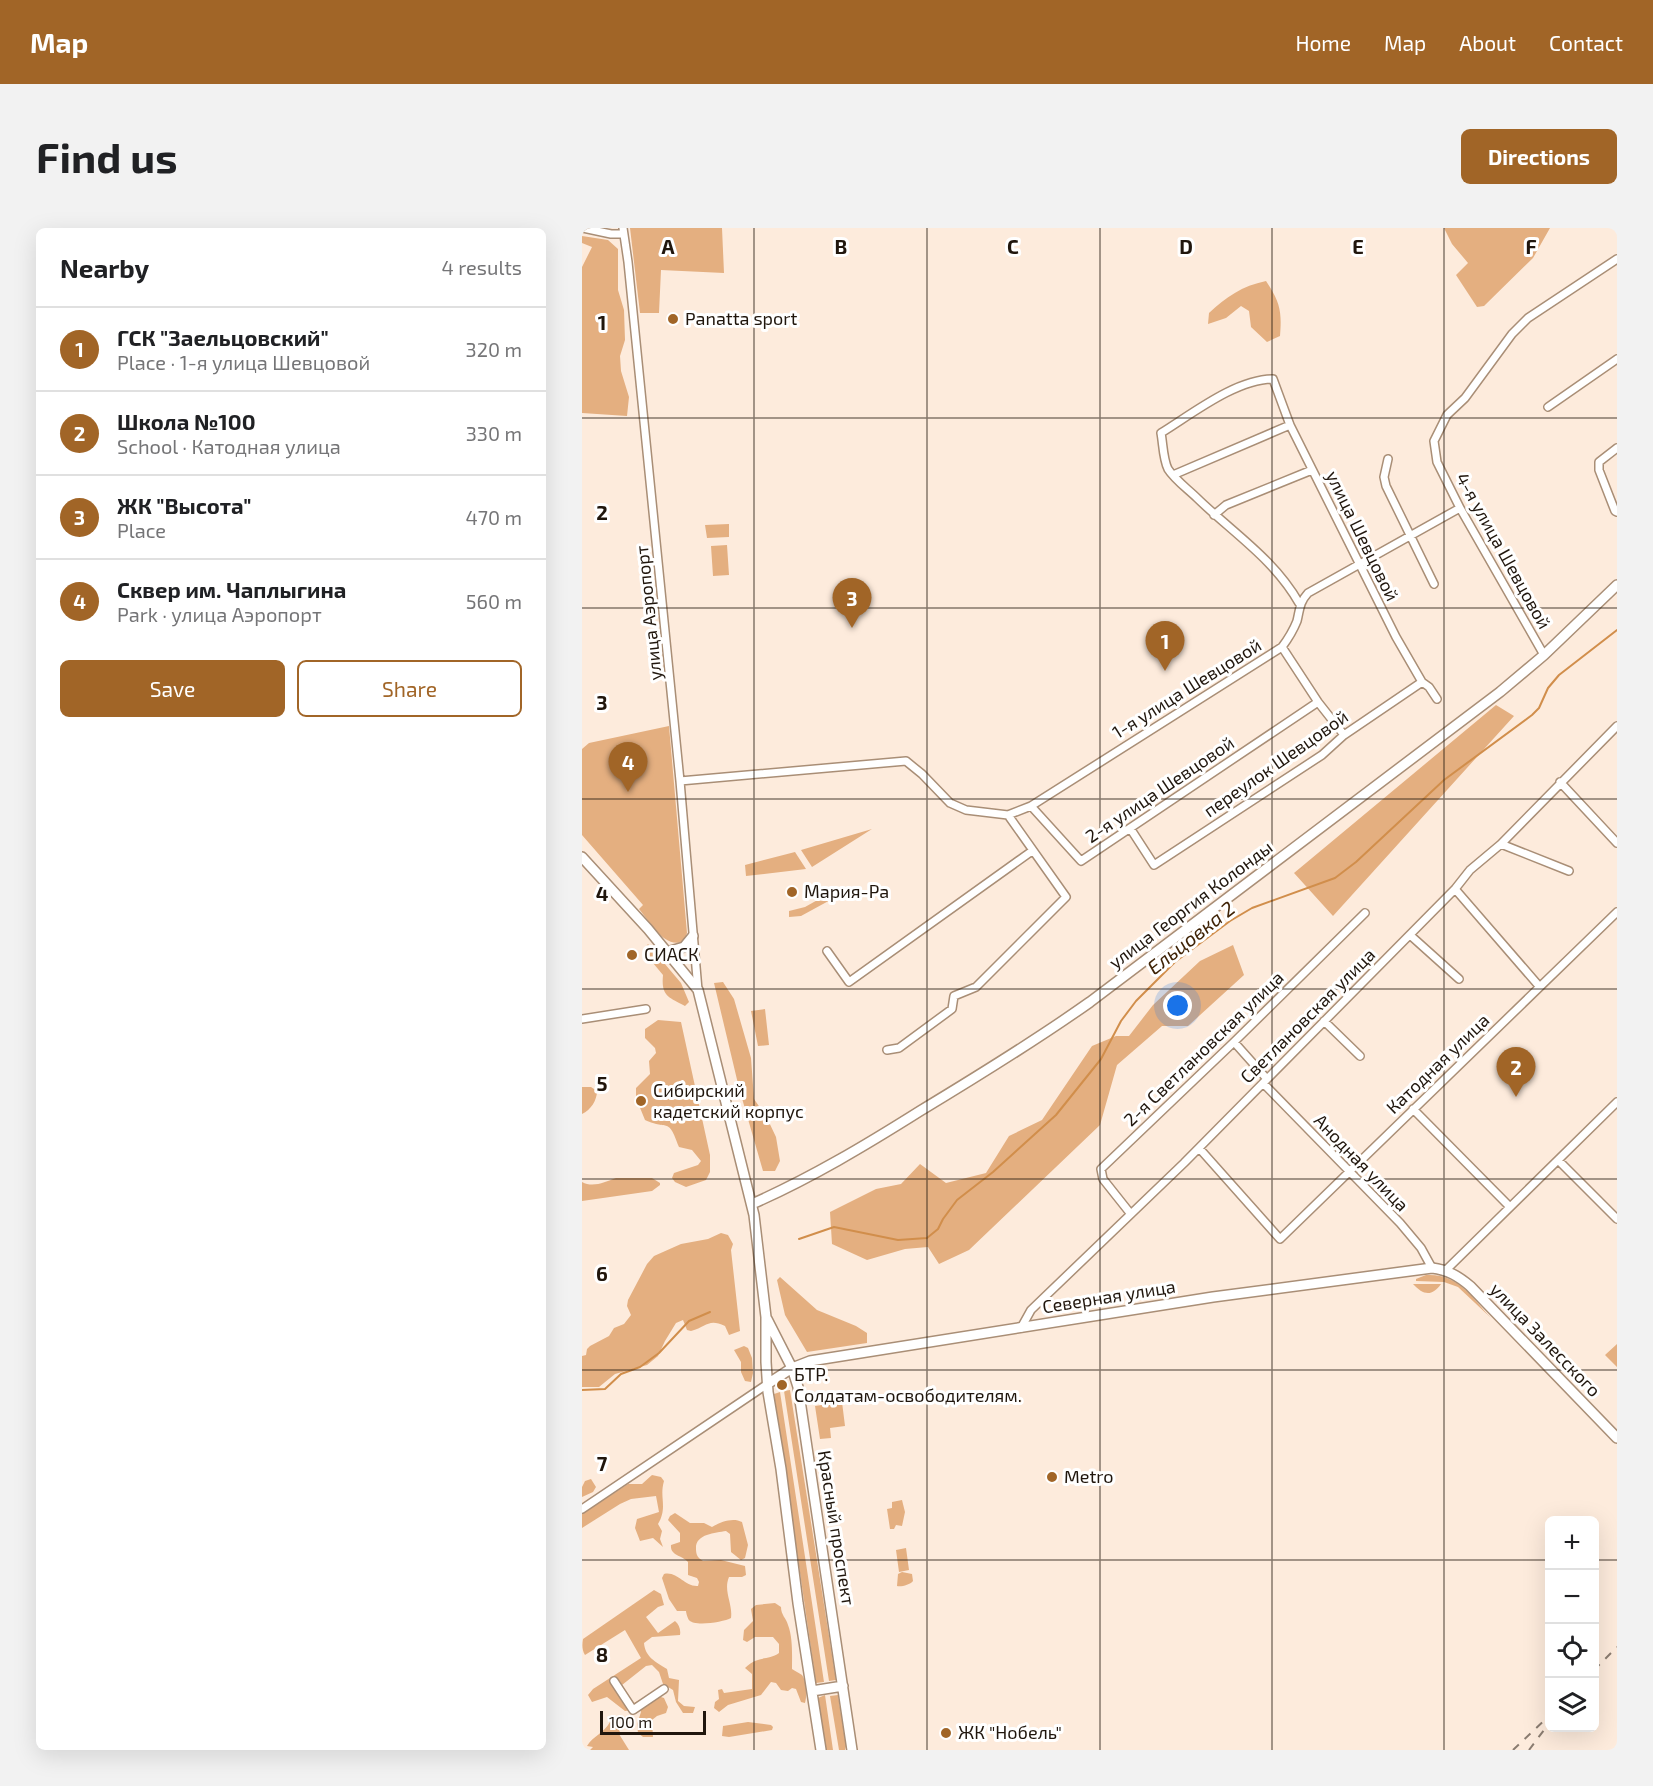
<!DOCTYPE html>
<meta charset="utf-8">
<style>
body{margin:0;font-family:"Exo 2",sans-serif;background:#f2f2f2;color:#202124}
.controls{position:absolute;right:18px;bottom:18px;display:grid;overflow:hidden;border-radius:9px;box-shadow:0 6px 24px #0002}
.controls button{width:54px;height:54px;display:grid;place-items:center;padding:0;border:0;border-bottom:2px solid #e0e0e0;background:#fff;color:#202124;font:30px sans-serif}
.scale{position:absolute;left:18px;bottom:15px;width:106px;box-sizing:border-box;padding-left:6px;border:3px solid #20160d;border-top:0;font-size:16px;line-height:21px;white-space:nowrap;color:#20160d;-webkit-text-stroke:4px #fff;paint-order:stroke}
.you{position:absolute;left:596px;top:778px;width:21px;height:21px;margin:-15px;border:4px solid #fff;border-radius:50%;background:#1a73e8;box-shadow:0 0 0 9px #1a73e833}
.badge{display:grid;place-items:center;width:39px;height:39px;border-radius:50%;background:#a16527;color:#fff;font-size:20px;font-weight:700}
.pin{position:absolute;translate:-50% -50px;filter:drop-shadow(0 2px 3px #0008)}
.pin::after{content:'';position:absolute;top:32px;width:21px;height:18px;background:inherit;clip-path:polygon(0 0,100% 0,50% 100%)}
.list{margin:0;padding:0;list-style:none}
h2{display:flex;justify-content:space-between;align-items:center;height:78px;margin:0;padding:0 24px;font-size:26px}
h2 small{font-size:20px;font-weight:400;color:#757577}
.list li{display:grid;grid-template-columns:39px 1fr auto;gap:18px;align-items:center;box-sizing:border-box;height:84px;padding:0 24px;border-top:2px solid #e0e0e0}
.list b{display:block;font-size:22px;white-space:nowrap}
.list p{margin:0;font-size:20px;white-space:nowrap;color:#757577}
.list em{font-size:20px;font-style:normal;color:#757577}
.actions{display:flex;gap:12px;padding:18px 24px}
.actions a{flex:1;padding:14px 0;border:2px solid #a16527;border-radius:9px;text-align:center;font-size:21px;color:#a16527}
.actions .main{background:#a16527;color:#fff}
.icon{flex:none;width:33px;height:33px;fill:none;stroke:currentColor;stroke-width:2;stroke-linecap:round;stroke-linejoin:round}
.map{position:relative;flex:none;width:1035px;height:1522px;overflow:hidden;border-radius:9px}
header{display:flex;align-items:center;gap:36px;box-sizing:border-box;height:84px;padding:0 30px;background:#a16527;color:#fff}
header strong{font-size:28px}
nav{display:flex;gap:33px;margin-inline-start:auto;font-size:21px}
.intro{display:flex;align-items:center;justify-content:space-between;box-sizing:border-box;height:144px;padding:0 36px}
h1{margin:0;font-size:42px}
.button{padding:15px 27px;border-radius:9px;background:#a16527;color:#fff;font-size:21px;font-weight:700}
main{display:flex;gap:36px;padding:0 36px}
aside{flex:1;background:#fff;border-radius:9px;box-shadow:0 6px 24px #0002}
.map>svg:first-child{display:block}
</style>
<header>
<strong>Map</strong>
<nav><a>Home</a><a>Map</a><a>About</a><a>Contact</a></nav>
</header>
<div class="intro"><h1>Find us</h1><a class="button">Directions</a></div>
<main>
<aside>
<h2>Nearby<small>4 results</small></h2>
<ul class="list">
<li><span class="badge">1</span><div><b>ГСК &quot;Заельцовский&quot;</b><p>Place · 1-я улица Шевцовой</p></div><em>320 m</em></li>
<li><span class="badge">2</span><div><b>Школа №100</b><p>School · Катодная улица</p></div><em>330 m</em></li>
<li><span class="badge">3</span><div><b>ЖК &quot;Высота&quot;</b><p>Place</p></div><em>470 m</em></li>
<li><span class="badge">4</span><div><b>Сквер им. Чаплыгина</b><p>Park · улица Аэропорт</p></div><em>560 m</em></li>
</ul>
<div class="actions"><a class="main">Save</a><a>Share</a></div>
</aside>
<div class="map">
<svg width="1035" height="1522" viewBox="0 0 1035 1522">
<rect width="100%" height="100%" fill="#fdebdc"/>
<!-- green -->
<path fill="#e4af80" d="M48,0H140L142,45L79,42L77,85H58Z
M862,0H968L951,30L902,78L895,79L874,47L886,35L870,16Z
M0,8L26,12L36,21V62L42,82L43,112L38,128L39,143L47,169L45,188L0,185V39L10,19L0,15Z
M684,53C698,74 700,83 698,108L685,114L669,99L667,83L659,78L644,90L626,96L627,85C644,69 660,58 684,53Z
M147,296V309L125,310L123,297Z
M145,317L147,347L131,348L129,318Z
M914,477L932,488L751,688L712,645Z
M87,498L105,705L102,713C83,722 68,694 57,681L61,677L0,607V521L7,515Z
M290,601L230,639L219,622Z
M213,624L224,641L164,648L163,637Z
M248,665L252,670L219,688L207,689V683L223,679Z
M66,716L99,755L107,774L103,778C86,769 79,768 81,747L66,729L62,721Z
M651,717L662,747L606,798H580L535,837L518,897L387,1022L357,1036L346,1019L323,1021L285,1032L250,1016L248,984L294,961L319,956L338,936L364,955L404,945L427,908L460,892L510,818L534,808H547L571,777L618,733Z
M141,754L152,771L169,830L172,871L185,890L194,909L198,933L193,943H181L157,860L132,755Z
M183,781L187,817L176,818L169,783Z
M76,792L99,794L128,927V944L124,952L104,959L93,954L90,950L92,945L116,937L119,933L110,922L97,919C86,888 87,903 63,892L54,870V860L68,846L67,833L74,825L73,820L63,810V801Z
M0,859H9L15,863C15,872 9,882 0,886Z
M34,950H70L78,955V957L70,963L0,973V954C11,960 23,954 34,950Z
M139,1005L146,1007L151,1016L149,1022L158,1103L147,1107L143,1098C126,1090 125,1099 109,1103L105,1102L101,1092L94,1095L83,1113L76,1128L65,1137L33,1146L17,1159H0V1128L4,1127L5,1121L8,1118L27,1108L32,1100L42,1096L49,1087L45,1078L46,1072L65,1036L72,1028L99,1016L126,1011Z
M844,1047C876,1045 890,1069 909,1090L876,1059L862,1054L834,1053V1051Z
M198,1049L235,1082L274,1098L285,1105V1115L225,1124L203,1087L195,1052Z
M831,1056H859C850,1069 841,1067 831,1056Z
M1035,1116V1139L1023,1127Z
M162,1118L166,1120L170,1130L171,1145L169,1154L163,1153L159,1144V1134L152,1122Z
M208,1162L254,1452L247,1453L202,1163Z
M198,1164L242,1454L234,1455L192,1166Z
M260,1174L263,1198L248,1200L249,1210L238,1211L233,1178Z
M70,1247L79,1249L82,1253C77,1270 86,1279 76,1296L80,1303L78,1311L81,1319L71,1310L58,1313L53,1300L55,1291L77,1284L74,1268L49,1271L38,1276L0,1300V1286L46,1256H60Z
M9,1251L14,1259L11,1264L0,1269V1259L3,1253Z
M320,1272L323,1284L320,1298L314,1297L312,1301H308L305,1281L310,1280V1274Z
M93,1285L108,1295H122L130,1299C138,1294 151,1289 160,1294L166,1317L163,1330L159,1332L149,1324L148,1306L144,1303C133,1305 113,1306 114,1321C114,1327 116,1330 121,1333L139,1332L163,1338L164,1347L160,1349H147C141,1363 151,1376 149,1390C142,1394 112,1399 107,1392C106,1391 104,1385 104,1383H95L87,1371L80,1350L82,1346C96,1343 102,1359 116,1358L117,1354L115,1350L106,1347V1334C100,1327 88,1328 89,1317L98,1314V1305L86,1292L88,1288Z
M324,1320L327,1342L317,1344L314,1322Z
M320,1344L330,1346L331,1353C328,1357 319,1359 315,1358L316,1346Z
M72,1362L79,1366L82,1377L76,1379L64,1389L76,1405L93,1393C97,1396 99,1402 98,1407L70,1409L62,1415C63,1429 74,1434 85,1441L87,1450L97,1452L96,1473L102,1478L113,1479L111,1485H101L94,1474L91,1462L81,1456L77,1444L70,1437L64,1438L40,1457L52,1475L70,1466L82,1470L86,1479L84,1485L75,1488L70,1492L71,1509H61L56,1505L55,1496L59,1484L58,1481L43,1483L25,1469L10,1474L6,1467L11,1461L59,1430L43,1402L3,1427C0,1422 0,1417 1,1411Z
M193,1375L199,1379C199,1387 204,1390 206,1397C211,1410 210,1427 210,1441C213,1443 217,1445 220,1447C225,1454 225,1468 223,1475L219,1474L214,1461L210,1460L206,1463L199,1462L194,1455L189,1454L179,1467L146,1477L137,1484L132,1480L133,1474L137,1471L136,1462L140,1461L142,1465L170,1461V1446L163,1440C176,1427 186,1433 197,1425V1416L191,1409H173L165,1414L161,1412L162,1402L171,1393L169,1381L174,1377Z
M243,1467L251,1522H243L236,1470Z
M256,1467L264,1518L263,1522H257L248,1468Z
M32,1493L38,1504L37,1506L47,1522H8L11,1519L5,1518C11,1508 22,1505 28,1494Z
M166,1494L189,1497L191,1499L190,1502L147,1509L140,1508L141,1498Z"/>
<g fill="none" stroke-linecap="round" stroke-linejoin="round">
<!-- stream -->
<path stroke="#d18e4b" stroke-width="2" d="M217,1011L252,999L316,1012L345,1010L356,1001L361,991L375,972L411,944L474,887L519,831L539,793L554,773L593,734L648,693L670,680L753,650L774,634L862,552L950,487L957,480L966,460L977,447L1035,402
M0,1162L23,1161L39,1146L58,1139L77,1125L107,1093L128,1084"/>
<!-- minor casing -->
<g stroke="#a98e76" stroke-width="10">
<path id="minor" d="M1,0L29,6H41
M41,0L46,34L98,553L116,762
M966,179L1035,131
M1035,220L1017,234V242L1033,283L1035,284
M806,231L802,249L804,258L852,356
M591,247L708,197
M632,287L644,277L730,242
M717,375C692,331 651,305 615,270C606,261 593,252 586,241C581,231 581,215 579,205C610,186 654,151 691,151L708,197L814,409L840,454L847,459L855,471
M700,419L736,474L762,507
M962,427L878,280L855,234L852,213L865,187L883,170L930,106L946,90L1035,31
M98,553L324,533L340,546L368,575L384,582L426,587L449,578L700,419C706,411 711,403 715,393C718,381 717,375 726,365L878,280
M978,554L1035,615
M449,578L499,633L736,474
M548,600L572,637L740,527L762,507L840,454
M919,616L987,643
M873,661L957,758
M828,707L877,751
M245,723L267,754L450,623
M0,791L64,781
M742,793L778,828
M652,814L685,851
M305,822L317,820L370,781L372,768L394,759L484,669L426,587
M681,855L818,995L839,1020L850,1040
M831,881L927,978
M617,920L698,1011L1035,684
M976,932L1035,991
M548,985L521,951L519,941L652,814L783,685
M864,1042L1035,874
M439,1100L449,1082L602,935L873,661L888,642L919,616L1035,498
M0,1281L187,1155
M32,1453L51,1482L82,1461"/>
</g>
<!-- major casing -->
<g stroke="#a98e76" stroke-width="12">
<path id="major" d="M0,629L66,701L116,762L172,987L184,1089V1134L186,1164L199,1241L216,1375L239,1522
M85,724L102,719L111,708
M170,976C229,950 284,917 338,883C396,848 453,813 508,774L918,464L962,427L1035,357
M185,1091L210,1140L216,1159L270,1522
M187,1155L210,1140L228,1133L631,1069L850,1040C866,1042 876,1048 888,1058L1035,1210
M230,1463L261,1458"/>
</g>
<!-- minor -->
<use href="#minor" stroke="#fff" stroke-width="7"/>
<!-- major -->
<use href="#major" stroke="#fff" stroke-width="9"/>
<!-- rail -->
<path stroke="#8a7c70" stroke-width="2" stroke-dasharray="8 8" stroke-linecap="butt" d="M1012,1442L1035,1419
M931,1522L968,1487
M947,1522L965,1498"/>
</g>
<!-- grid -->
<path fill="none" stroke="#20160d" stroke-width="1.5" stroke-opacity="0.55" d="M172,0V1522M345,0V1522M518,0V1522M690,0V1522M862,0V1522M0,190H1035M0,380H1035M0,571H1035M0,761H1035M0,951H1035M0,1142H1035M0,1332H968M1012,1332H1035"/>
<!-- markers -->
<g fill="#a16527" stroke="#fff" stroke-width="2">
<circle cx="91" cy="91" r="6"/>
<circle cx="210" cy="664" r="6"/>
<circle cx="50" cy="727" r="6"/>
<circle cx="59" cy="873" r="6"/>
<circle cx="200" cy="1157" r="6"/>
<circle cx="470" cy="1249" r="6"/>
<circle cx="364" cy="1505" r="6"/>
</g>
<g text-anchor="middle" stroke-width="6" stroke-linejoin="round" paint-order="stroke">
<!-- poi labels -->
<g font-size="18" fill="#20160d" stroke="#fff" text-anchor="start">
<text x="103" y="97">Panatta sport</text>
<text x="222" y="670">Мария-Ра</text>
<text x="62" y="733">СИАСК</text>
<text x="71" y="869">Сибирский<tspan x="71" dy="21">кадетский корпус</tspan></text>
<text x="212" y="1153">БТР.<tspan x="212" dy="21">Солдатам-освободителям.</tspan></text>
<text x="482" y="1255">Metro</text>
<text x="376" y="1511">ЖК "Нобель"</text>
</g>
<!-- street labels -->
<g font-size="18" fill="#20160d" stroke="#fff">
<text transform="translate(780 308) rotate(64)" y="6">улица Шевцовой</text>
<text transform="translate(921 323) rotate(61)" y="6">4-я улица Шевцовой</text>
<text transform="translate(67 385) rotate(-96)" y="6">улица Аэропорт</text>
<text transform="translate(605 461) rotate(-32)" y="6">1-я улица Шевцовой</text>
<text transform="translate(694 536) rotate(-35)" y="6">переулок Шевцовой</text>
<text transform="translate(578 562) rotate(-34)" y="6">2-я улица Шевцовой</text>
<text transform="translate(609 677) rotate(-37)" y="6">улица Георгия Колонды</text>
<text transform="translate(726 788) rotate(-45)" y="6">Светлановская улица</text>
<text transform="translate(622 821) rotate(-44)" y="6">2-я Светлановская улица</text>
<text transform="translate(856 836) rotate(-44)" y="6">Катодная улица</text>
<text transform="translate(779 935) rotate(46)" y="6">Анодная улица</text>
<text transform="translate(527 1069) rotate(-9)" y="6">Северная улица</text>
<text transform="translate(963 1112) rotate(46)" y="6">улица Залесского</text>
<text transform="translate(254 1300) rotate(81)" y="6">Красный проспект</text>
</g>
<!-- water labels -->
<g font-size="20" font-style="italic" fill="#3f2306" stroke="#fff">
<text transform="translate(609 710) rotate(-38)" y="7">Ельцовка 2</text>
</g>
</g>
<g font-size="20" text-anchor="middle" font-weight="bold" fill="#20160d" stroke="#fff" stroke-width="6" stroke-linejoin="round" paint-order="stroke">
<text x="86" y="26">A</text>
<text x="259" y="26">B</text>
<text x="431" y="26">C</text>
<text x="604" y="26">D</text>
<text x="776" y="26">E</text>
<text x="949" y="26">F</text>
<text x="20" y="102">1</text>
<text x="20" y="292">2</text>
<text x="20" y="482">3</text>
<text x="20" y="673">4</text>
<text x="20" y="863">5</text>
<text x="20" y="1053">6</text>
<text x="20" y="1243">7</text>
<text x="20" y="1434">8</text>
</g>
</svg>
<div class="controls">
<button>+</button>
<button>−</button>
<button><svg class="icon" aria-label="locate" viewBox="0 0 24 24"><circle cx="12" cy="12" r="6"/><path d="M12 2v4M12 18v4M2 12h4M18 12h4"/></svg></button>
<button><svg class="icon" aria-label="layers" viewBox="0 0 24 24"><path d="M12 4l9 5-9 5-9-5zM3 14l9 5 9-5"/></svg></button>
</div>
<div class="scale">100 m</div>
<div class="you"></div>
<div class="pin badge" style="left:583px;top:443px">1</div>
<div class="pin badge" style="left:934px;top:869px">2</div>
<div class="pin badge" style="left:270px;top:400px">3</div>
<div class="pin badge" style="left:46px;top:564px">4</div>
</div>
</main>
